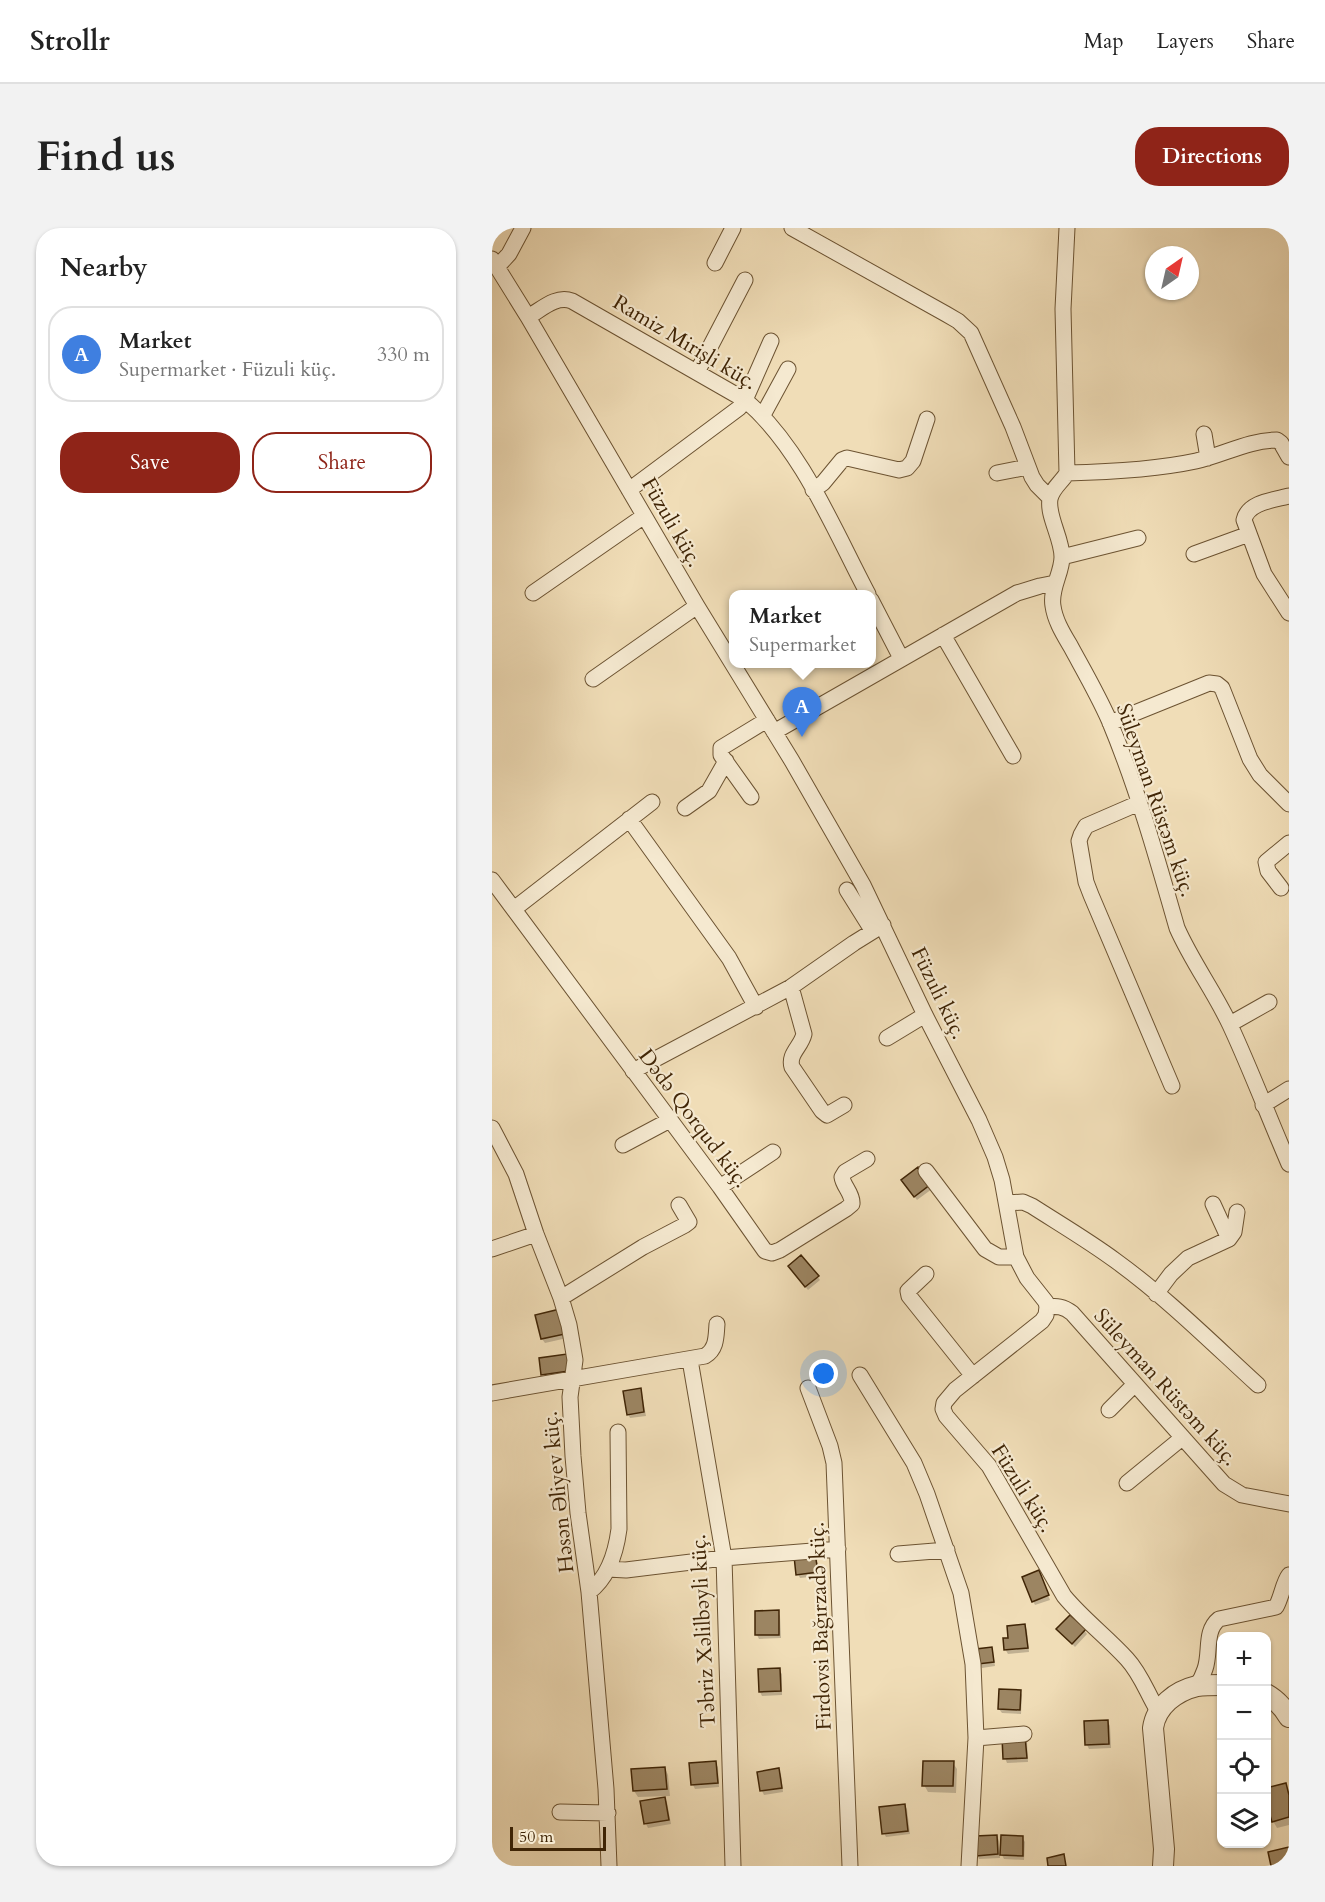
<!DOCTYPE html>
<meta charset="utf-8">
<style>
body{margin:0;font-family:Cardo,serif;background:#f2f2f2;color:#222}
.controls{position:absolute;right:18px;bottom:18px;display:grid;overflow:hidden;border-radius:12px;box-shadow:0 2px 4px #0004}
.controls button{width:54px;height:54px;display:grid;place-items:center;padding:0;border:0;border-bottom:2px solid #e0e0e0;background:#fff;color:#222;font:30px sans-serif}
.compass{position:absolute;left:653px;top:18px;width:54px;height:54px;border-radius:50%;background:#fff;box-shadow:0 2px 4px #0004;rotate:34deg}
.scale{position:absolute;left:18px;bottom:15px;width:96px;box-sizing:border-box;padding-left:6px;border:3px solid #402506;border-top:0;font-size:16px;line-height:21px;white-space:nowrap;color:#402506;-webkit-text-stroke:4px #f5e9d0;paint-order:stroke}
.you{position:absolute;left:332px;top:1146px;width:21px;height:21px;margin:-15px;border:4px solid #fff;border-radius:50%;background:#1a73e8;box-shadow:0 0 0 9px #1a73e833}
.badge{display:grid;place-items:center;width:39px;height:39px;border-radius:50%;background:#8f2418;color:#fff;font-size:20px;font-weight:700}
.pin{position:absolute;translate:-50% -50px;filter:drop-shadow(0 2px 3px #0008)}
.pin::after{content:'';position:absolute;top:32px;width:21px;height:18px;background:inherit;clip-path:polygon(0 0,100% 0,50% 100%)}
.popup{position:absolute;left:237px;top:362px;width:147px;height:78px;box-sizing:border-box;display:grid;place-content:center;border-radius:12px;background:#fff;filter:drop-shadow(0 2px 4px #0005);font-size:20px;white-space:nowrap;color:#767676}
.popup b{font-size:22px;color:#222}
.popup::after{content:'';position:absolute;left:50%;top:100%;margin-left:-12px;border:12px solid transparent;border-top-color:#fff}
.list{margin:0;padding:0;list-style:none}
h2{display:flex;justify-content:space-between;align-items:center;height:78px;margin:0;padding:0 24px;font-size:26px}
h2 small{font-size:20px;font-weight:400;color:#767676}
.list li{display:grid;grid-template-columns:39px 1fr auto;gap:18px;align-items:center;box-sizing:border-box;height:96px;margin:0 12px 12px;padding:0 12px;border:2px solid #e0e0e0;border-radius:24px}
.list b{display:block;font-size:22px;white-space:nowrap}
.list p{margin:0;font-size:20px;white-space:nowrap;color:#767676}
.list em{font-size:20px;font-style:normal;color:#767676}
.actions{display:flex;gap:12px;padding:18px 24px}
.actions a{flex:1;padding:14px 0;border:2px solid #8f2418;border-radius:24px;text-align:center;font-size:21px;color:#8f2418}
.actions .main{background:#8f2418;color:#fff}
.icon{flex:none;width:33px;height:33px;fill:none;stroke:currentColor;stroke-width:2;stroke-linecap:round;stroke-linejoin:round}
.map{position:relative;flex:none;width:797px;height:1638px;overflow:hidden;border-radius:24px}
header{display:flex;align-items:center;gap:36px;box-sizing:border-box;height:84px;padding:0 30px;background:#fff;border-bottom:2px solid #e0e0e0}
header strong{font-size:28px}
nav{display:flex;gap:33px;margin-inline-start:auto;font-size:21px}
.intro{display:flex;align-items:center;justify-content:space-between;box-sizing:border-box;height:144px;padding:0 36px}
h1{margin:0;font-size:42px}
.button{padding:15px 27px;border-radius:24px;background:#8f2418;color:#fff;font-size:21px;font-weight:700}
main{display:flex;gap:36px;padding:0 36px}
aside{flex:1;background:#fff;border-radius:24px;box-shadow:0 2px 4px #0004}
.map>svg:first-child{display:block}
</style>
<header>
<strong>Strollr</strong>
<nav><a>Map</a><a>Layers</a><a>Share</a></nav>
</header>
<div class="intro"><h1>Find us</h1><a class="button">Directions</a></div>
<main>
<aside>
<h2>Nearby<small></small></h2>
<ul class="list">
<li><span class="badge" style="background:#3f7fe0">A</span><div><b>Market</b><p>Supermarket · Füzuli küç.</p></div><em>330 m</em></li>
</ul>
<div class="actions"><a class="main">Save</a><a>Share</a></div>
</aside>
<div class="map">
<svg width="797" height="1638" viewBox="0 0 797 1638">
<rect width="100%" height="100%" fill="#f0ddb7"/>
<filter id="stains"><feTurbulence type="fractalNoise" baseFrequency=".00333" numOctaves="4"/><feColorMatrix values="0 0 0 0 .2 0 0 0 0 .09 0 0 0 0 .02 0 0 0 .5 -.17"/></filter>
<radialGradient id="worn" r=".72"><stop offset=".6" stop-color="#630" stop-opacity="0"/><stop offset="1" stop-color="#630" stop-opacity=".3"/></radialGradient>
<!-- shadow -->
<path fill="#0003" d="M425,941L440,961L425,972L413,956Z
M300,1043L325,1048L328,1052L316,1062Z
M67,1083L75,1110L53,1115L50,1111Z
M77,1132L79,1147L53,1150L51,1146Z
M148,1162L150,1166L154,1188L138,1190L136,1186Z
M323,1327L325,1331L327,1348L308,1350L306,1346Z
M548,1348L558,1372L543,1377L541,1373Z
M286,1384L288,1388L289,1410L267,1411L265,1407Z
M533,1398L535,1402L537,1424L516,1426L513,1421L518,1411Z
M566,1401L592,1402L595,1406L583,1419Z
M499,1420L501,1424L503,1438L490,1440L488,1436Z
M287,1442L290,1446V1467L270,1468L268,1464Z
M528,1463L530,1467L529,1486L510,1485L507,1481Z
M616,1494L618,1498L619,1520L597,1521L595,1517Z
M532,1509L535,1513L536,1534L515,1535L513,1530Z
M223,1535L226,1539L227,1559L203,1561L201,1557Z
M461,1535L465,1541L464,1565L436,1564L432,1557Z
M173,1540L176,1547L178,1568L146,1569L142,1563Z
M286,1542L289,1546L291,1564L272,1567L270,1563L267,1545Z
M793,1557L797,1564V1597L785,1600L781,1593Z
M172,1570L175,1574L179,1596L156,1600L154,1596L150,1574Z
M412,1577L415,1581L418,1606L394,1609L392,1605Z
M505,1608L507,1613L508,1630L487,1631L485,1627Z
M530,1609L533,1614L532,1632L512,1631L508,1623Z"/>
<!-- building -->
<path fill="#9c8562" stroke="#402506" stroke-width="1.5" d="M426,939L439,956L422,969L409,952Z
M309,1027L327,1048L313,1059L296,1038Z
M68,1081L73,1106L49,1111L43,1087Z
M75,1126L77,1143L49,1147L47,1130Z
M149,1160L152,1184L135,1187L131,1163Z
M323,1325L326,1344L304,1347L302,1328Z
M547,1342L557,1367L540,1374L530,1349Z
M287,1382V1407H263V1383Z
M578,1387L594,1401L580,1416L564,1401Z
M533,1396L536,1420L512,1422L511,1410H516L515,1398Z
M500,1419L502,1434L486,1436L484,1421Z
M288,1440L289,1463L267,1464L266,1441Z
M507,1461L529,1462L528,1482L506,1481Z
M616,1492L617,1516L593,1517L592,1493Z
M533,1508L535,1530L511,1531L510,1509Z
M224,1533L226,1555L199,1557L197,1535Z
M431,1533H462L461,1558H430Z
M173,1539L175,1561L141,1563L139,1541Z
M287,1540L290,1560L268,1563L265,1544Z
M794,1555L797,1567V1589L780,1594L774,1574V1560Z
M173,1569L177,1592L152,1596L148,1573Z
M413,1576L416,1603L390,1606L387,1579Z
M505,1607L506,1626L484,1628L483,1608Z
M509,1607L531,1608V1628L508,1627Z
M797,1619V1638H779L776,1624Z
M572,1626L574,1638H556L555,1630Z"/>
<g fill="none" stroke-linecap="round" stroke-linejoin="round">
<!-- minor casing -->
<g stroke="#6c5332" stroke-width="17">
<path id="minor" d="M300,0L454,86L466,93L479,105L521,199L540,249L545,257L558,270
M575,0L571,81L575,245C570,254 560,260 558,271C555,288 570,310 570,329C570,345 558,361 561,378C563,393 572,407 579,419C592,443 606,467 617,492C645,559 665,630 685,700C700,734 722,763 738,797C759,842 777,890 797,936
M0,31L36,89L205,378L300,533L371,657L433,787L487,892L503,929L510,952L524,1029L535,1050L554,1074L555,1079L554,1087L550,1093L463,1162L452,1175L451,1181L454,1188L497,1238L572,1368C591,1391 615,1409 635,1431C649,1446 655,1465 666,1483
M223,35L241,0
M5,39L17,26L31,0
M36,89C50,81 64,67 80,73L253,172C309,219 342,302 376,366
M205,144L253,52
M271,187L296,141
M712,206L716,230
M505,245L536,239
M575,245C617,244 662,242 704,233C731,227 757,212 785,212L789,215L797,229
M137,262L247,180L253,172L279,113
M321,262L331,255L350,232L355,230L407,242L415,240L421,233L435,191
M797,268C782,272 756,274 752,292L772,346L797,385
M702,326L757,306
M570,329L646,310
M41,365L152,288
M379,372L409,430
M451,407L521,528
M101,451L205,378
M618,495L717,455L725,456L730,460L758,531L768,547L797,576
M282,504L525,365L548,358L563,355
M259,569L229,527V520L275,492
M647,575L594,598L589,607L587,613L594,654L599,667L680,858
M193,580L217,563L234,533
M137,591L237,730L264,779
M0,652L228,959L273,1023L280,1025L288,1022L354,981L360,976C361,966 351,958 350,949L353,944L375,931
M789,660L776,643L774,634L797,615
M355,662L380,702
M22,681L160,574
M299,759L312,806C309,819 296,826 300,839L330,883L335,887L352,877
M738,796L777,774
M395,810L433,787
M141,843L299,759L362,715L391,697
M771,877L797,861
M0,900L24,946L44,1006L69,1070L77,1097L83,1132L78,1169L81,1228L86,1285L97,1364L114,1561L117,1638
M131,917L178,892
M434,943L493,1021L507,1029H524
M228,959L281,924
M515,975L531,974L540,978C568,996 597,1013 624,1033C675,1070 720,1115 766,1157
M721,976L737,1011
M0,1021L44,1006
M434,1046L416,1063L417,1068L481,1148
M664,1066L679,1046L696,1030L737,1011L742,1004L745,984
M69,1070L151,1019L193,997L197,994L187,977
M555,1079C565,1078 571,1078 580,1085L732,1256L750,1267L797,1276
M198,1132L232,1330L241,1638
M368,1147L422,1235L435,1266L469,1365L481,1436L484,1510L477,1638
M316,1160L338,1218L342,1235L358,1638
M0,1165L213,1128C225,1121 224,1108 225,1096
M617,1182L642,1157
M635,1255L690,1210
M406,1326L455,1322
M116,1341L134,1342L232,1330L346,1321
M97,1364C117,1349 124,1324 127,1301L126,1204
M705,1458C708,1453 711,1447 713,1441C719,1424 712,1403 727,1391L784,1379C790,1368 791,1355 797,1347
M484,1510L532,1506
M68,1584L116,1585"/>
</g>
<!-- tertiary casing -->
<g stroke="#6c5332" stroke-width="22">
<path id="tertiary" d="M774,1466C785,1472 791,1479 797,1489
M671,1638L672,1621L661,1500C664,1478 684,1463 705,1458C713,1457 722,1457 730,1457"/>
</g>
<!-- minor -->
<use href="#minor" stroke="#f5e9d0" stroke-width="15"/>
<!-- tertiary -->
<use href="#tertiary" stroke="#f5e9d0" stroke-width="20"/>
</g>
<g text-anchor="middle" stroke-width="4.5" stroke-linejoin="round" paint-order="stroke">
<!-- street labels -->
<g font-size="21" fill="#402506" stroke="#f5e9d0">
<text transform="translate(193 114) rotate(31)" y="7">Ramiz Mirişli küç.</text>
<text transform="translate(180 294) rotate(60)" y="7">Füzuli küç.</text>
<text transform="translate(664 572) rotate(71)" y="7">Süleyman Rüstəm küç.</text>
<text transform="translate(447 765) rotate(64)" y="7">Füzuli küç.</text>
<text transform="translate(202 890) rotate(53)" y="7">Dədə Qorqud küç.</text>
<text transform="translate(674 1159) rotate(48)" y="7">Süleyman Rüstəm küç.</text>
<text transform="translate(531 1260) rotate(58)" y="7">Füzuli küç.</text>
<text transform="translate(66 1264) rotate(-96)" y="7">Həsən Əliyev küç.</text>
<text transform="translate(328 1398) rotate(-92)" y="7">Firdovsi Bağırzadə küç.</text>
<text transform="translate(211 1403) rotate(-93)" y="7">Təbriz Xəlilbəyli küç.</text>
</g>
</g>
<rect width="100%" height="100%" filter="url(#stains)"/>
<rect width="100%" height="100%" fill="url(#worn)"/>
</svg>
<div class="controls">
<button>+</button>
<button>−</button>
<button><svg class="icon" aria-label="locate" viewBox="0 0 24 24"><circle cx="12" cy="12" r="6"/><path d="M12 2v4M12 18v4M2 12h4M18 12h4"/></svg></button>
<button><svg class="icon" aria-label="layers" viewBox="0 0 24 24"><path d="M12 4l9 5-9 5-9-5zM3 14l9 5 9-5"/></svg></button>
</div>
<svg class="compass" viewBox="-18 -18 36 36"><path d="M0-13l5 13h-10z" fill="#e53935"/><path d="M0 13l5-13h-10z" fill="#767676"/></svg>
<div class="scale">50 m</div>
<div class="you"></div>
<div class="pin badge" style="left:310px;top:509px;background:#3f7fe0">A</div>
<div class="popup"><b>Market</b>Supermarket</div>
</div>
</main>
